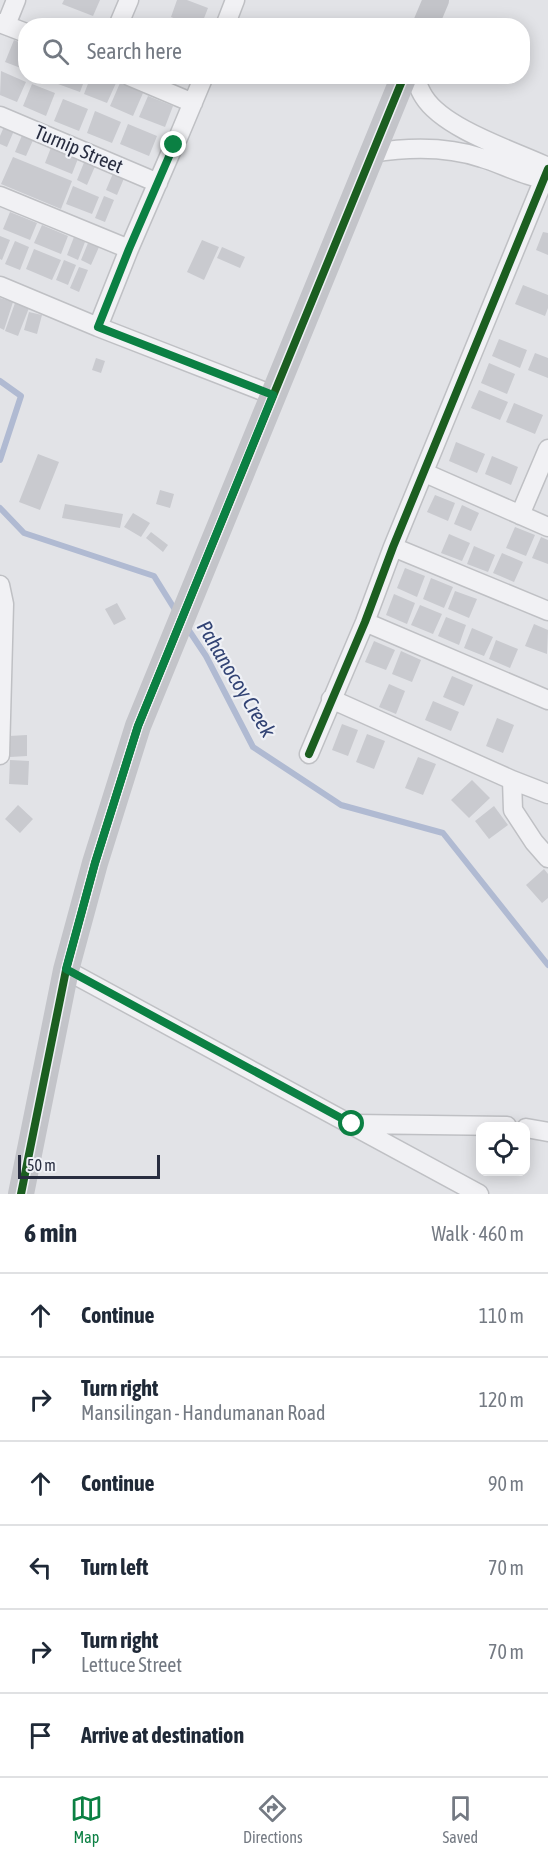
<!DOCTYPE html>
<meta charset="utf-8">
<style>
body{margin:0;font-family:"Asap Condensed",sans-serif;background:#f6f6f7;color:#1f2937}
.controls{position:absolute;right:18px;bottom:18px;display:grid;overflow:hidden;border-radius:12px;box-shadow:0 3px 15px #0003}
.controls button{width:54px;height:54px;display:grid;place-items:center;padding:0;border:0;border-bottom:2px solid #e0e1e3;background:#fff;color:#1f2937;font:30px sans-serif}
.scale{position:absolute;left:18px;bottom:15px;width:142px;box-sizing:border-box;padding-left:6px;border:3px solid #282d40;border-top:0;font-size:16px;line-height:21px;white-space:nowrap;color:#282d40;-webkit-text-stroke:4px #eff1f6;paint-order:stroke}
.stop{position:absolute;width:18px;height:18px;margin:-14px;border:4px solid #0b8043;border-radius:50%;background:#fff}
.stop.end{background:#0b8043;border-color:#fff;box-shadow:0 2px 6px #0008}
.list{margin:0;padding:0;list-style:none}
h2{display:flex;justify-content:space-between;align-items:center;height:78px;margin:0;padding:0 24px;font-size:26px}
h2 small{font-size:20px;font-weight:400;color:#747a83}
.list li{display:grid;grid-template-columns:39px 1fr auto;gap:18px;align-items:center;box-sizing:border-box;height:84px;padding:0 24px;border-top:2px solid #e0e1e3}
.list b{display:block;font-size:22px;white-space:nowrap}
.list p{margin:0;font-size:20px;white-space:nowrap;color:#747a83}
.list em{font-size:20px;font-style:normal;color:#747a83}
.icon{flex:none;width:33px;height:33px;fill:none;stroke:currentColor;stroke-width:2;stroke-linecap:round;stroke-linejoin:round}
.map{position:relative;flex:none;width:548px;height:1194px;overflow:hidden}
.search{position:absolute;background:#fff;box-shadow:0 3px 15px #0003;left:18px;right:18px;top:18px;height:66px;display:flex;align-items:center;gap:15px;box-sizing:border-box;padding:0 21px;border-radius:24px;color:#747a83;font-size:22px}
.sheet{height:582px;background:#fff}
nav{display:flex;justify-content:space-around;align-items:center;box-sizing:border-box;height:84px;border-top:2px solid #e0e1e3;background:#fff;font-size:16px;color:#747a83}
nav a{display:grid;justify-items:center;gap:3px}
nav .on{color:#0b8043}
.map>svg:first-child{display:block}
</style>
<div class="map">
<svg width="548" height="1194" viewBox="0 0 548 1194">
<rect width="100%" height="100%" fill="#e2e3e7"/>
<g fill="none" stroke-linecap="round" stroke-linejoin="round">
<!-- stream -->
<path stroke="#b0bad2" stroke-width="6" d="M0,381L21,396L0,460
M0,508L24,533L154,576L177,613
M186,626L206,656L253,747L341,805L443,833L548,965"/>
</g>
<!-- building -->
<path fill="#c9cacf" d="M64,0H100L93,16L62,4Z
M177,0H187L208,8L201,26H193L171,17Z
M14,40L26,45V70L5,62Z
M1,71L26,82L17,102L0,95Z
M61,76H86L80,92L58,84Z
M91,76H101L116,83L107,103L84,94Z
M120,83L143,93L133,116L110,106Z
M32,84L55,93L46,116L23,106Z
M148,96L173,106L165,127L139,117Z
M63,99L88,109L79,131L54,121Z
M95,111L121,122L112,143L87,133Z
M6,122L16,126L7,147L0,144V136Z
M128,124L157,136L149,156L120,144Z
M23,133L34,138L26,156L15,152Z
M52,145L79,156L72,174L45,163Z
M13,157L72,181L61,209L1,184Z
M85,160L96,164L87,185L77,180Z
M114,171L125,176L117,195L106,190Z
M73,186L99,197L92,214L66,204Z
M104,196L114,200L105,222L95,218Z
M10,212L37,223L30,240L3,229Z
M42,225L68,236L61,254L34,243Z
M543,232L548,233V255L536,250Z
M0,236L10,240L2,260L0,259Z
M74,237L85,242L78,260L67,255Z
M202,240L219,247L204,280L187,272Z
M15,241L29,247L20,270L5,264Z
M88,243L99,247L91,265L81,260Z
M222,247L245,257L240,268L217,258Z
M34,249L61,260L52,280L26,269Z
M64,260L76,265L68,285L56,280Z
M79,267L88,270L79,292L70,288Z
M523,285L548,295V308L545,316L515,304Z
M0,298L13,302L4,330L0,328Z
M15,303L29,308L18,336L5,331Z
M29,312L42,315L37,334L24,330Z
M499,339L527,350L520,368L492,356Z
M535,353L548,358V378L528,370Z
M96,358L105,361L101,373L92,370Z
M489,363L515,374L507,394L481,383Z
M479,390L508,402L500,420L471,408Z
M514,403L543,415L535,434L506,422Z
M456,442L485,454L477,473L449,461Z
M38,454L59,462L40,510L19,502Z
M492,456L518,467L511,485L485,474Z
M160,490L174,494L170,508L156,504Z
M435,495L455,503L448,521L427,512Z
M65,504L123,514L120,528L62,518Z
M462,505L479,513L471,531L454,524Z
M133,513L150,523L141,537L124,527Z
M515,527L535,535L526,556L506,548Z
M151,532L168,545L163,552L146,538Z
M449,534L470,543L462,561L441,553Z
M541,537L548,540V564L532,558Z
M474,546L495,555L488,572L467,564Z
M502,553L523,562L514,582L493,573Z
M405,568L425,576L417,597L397,588Z
M431,578L453,587L444,608L423,599Z
M455,591L477,599L469,618L448,609Z
M394,594L415,603L407,624L386,615Z
M117,603L126,619L114,625L105,609Z
M420,605L442,614L433,634L411,625Z
M446,617L466,625L459,645L438,636Z
M534,624L548,630L547,654L525,646Z
M472,628L493,637L484,656L464,648Z
M496,640L518,649L510,668L489,659Z
M374,641L395,650L386,670L365,662Z
M401,651L421,660L412,682L392,674Z
M452,676L473,685L464,706L443,697Z
M389,684L405,691L396,714L379,707Z
M433,701L459,712L451,731L425,720Z
M497,718L514,725L503,753L486,746Z
M342,724L358,730L348,756L332,750Z
M367,734L385,741L374,769L356,762Z
M27,735V756L10,757L9,736Z
M418,757L436,764L423,795L405,788Z
M10,760L29,761L28,785L9,784Z
M472,780L490,798L469,818L451,800Z
M18,805L33,819L20,833L5,819Z
M494,806L508,825L489,839L475,821Z
M544,869L548,874V898L542,903L526,885Z"/>
<g fill="none" stroke-linecap="round" stroke-linejoin="round">
<!-- street casing -->
<g stroke="#bfc0c4" stroke-width="21">
<path id="street" d="M0,23L26,33
M6,25L16,0
M118,26L129,0
M225,26L235,0
M129,76L193,103
M414,76C417,83 420,91 424,97C444,129 514,151 548,167
M0,116L158,183
M178,138L204,76
M372,153C409,147 446,146 482,158C500,163 531,179 548,179
M0,196L129,249
M0,286L98,327L273,395
M98,327L129,249L174,145
M425,473L548,527
M520,515L548,449
M393,547L548,611
M0,585L4,604L0,755
M365,622L548,700
M331,699L512,780L513,810L534,842L548,858
M309,754L365,622L393,547L548,169
M512,780L548,794
M66,970L479,1194
M354,1124L507,1126
M526,1128L548,1132"/>
</g>
<!-- street -->
<use href="#street" stroke="#f1f1f4" stroke-width="18"/>
<!-- secondary -->
<path stroke="#c3c4c9" stroke-width="26" d="M425,26L436,0
M21,1194L66,970L95,863L138,726L404,76"/>
<!-- cycleway casing -->
<g stroke="#eff1f6" stroke-width="11">
<path id="cycleway" d="M309,754L365,622L393,547L548,169
M21,1194L66,970L95,863L138,726L404,76"/>
</g>
<!-- cycleway -->
<use href="#cycleway" stroke="#1b5e20" stroke-width="8"/>
</g>
<g fill="none" stroke-linecap="round" stroke-linejoin="round">
<!-- route -->
<path stroke="#0b8043" stroke-width="8" d="M174,145L129,249L98,327L273,395L138,726L95,863L66,969L352,1124"/>
</g>
<g text-anchor="middle" stroke-width="4.5" stroke-linejoin="round" paint-order="stroke">
<!-- street labels -->
<g font-size="20" fill="#282d40" stroke="#eff1f6">
<text transform="translate(79 149) rotate(23)" y="7">Turnip Street</text>
</g>
<!-- water labels -->
<g font-size="21" font-style="italic" fill="#324374" stroke="#eff1f6">
<text transform="translate(236 679) rotate(59)" y="7">Pahanocoy Creek</text>
</g>
</g>
</svg>
<div class="controls">
<button><svg class="icon" aria-label="locate" viewBox="0 0 24 24"><circle cx="12" cy="12" r="6"/><path d="M12 2v4M12 18v4M2 12h4M18 12h4"/></svg></button>
</div>
<div class="scale">50 m</div>
<div class="stop" style="left:352px;top:1124px"></div>
<div class="stop end" style="left:174px;top:145px"></div>
<div class="search"><svg class="icon" aria-label="search" viewBox="0 0 24 24"><circle cx="10" cy="10" r="6"/><path d="M15 15l6 6"/></svg>Search here</div>
</div>
<section class="sheet">
<h2>6 min<small>Walk · 460 m</small></h2>
<ul class="list">
<li><svg class="icon" aria-label="ahead" viewBox="0 0 24 24"><path d="M12 20V5M6 11l6-6 6 6"/></svg><div><b>Continue</b></div><em>110 m</em></li>
<li><svg class="icon" aria-label="right" viewBox="0 0 24 24"><path d="M7 20v-9h11M14 6l5 5-5 5"/></svg><div><b>Turn right</b><p>Mansilingan - Handumanan Road</p></div><em>120 m</em></li>
<li><svg class="icon" aria-label="ahead" viewBox="0 0 24 24"><path d="M12 20V5M6 11l6-6 6 6"/></svg><div><b>Continue</b></div><em>90 m</em></li>
<li><svg class="icon" aria-label="left" viewBox="0 0 24 24"><path d="M17 20v-9H6M10 6l-5 5 5 5"/></svg><div><b>Turn left</b></div><em>70 m</em></li>
<li><svg class="icon" aria-label="right" viewBox="0 0 24 24"><path d="M7 20v-9h11M14 6l5 5-5 5"/></svg><div><b>Turn right</b><p>Lettuce Street</p></div><em>70 m</em></li>
<li><svg class="icon" aria-label="arrive" viewBox="0 0 24 24"><path d="M6 21V4h12l-3 4 3 4H6"/></svg><div><b>Arrive at destination</b></div></li>
</ul>
</section>
<nav>
<a class="on"><svg class="icon" aria-label="map" viewBox="0 0 24 24"><path d="M3 6l6-2 6 2 6-2v14l-6 2-6-2-6 2zM9 4v14M15 6v14"/></svg>Map</a>
<a><svg class="icon" aria-label="directions" viewBox="0 0 24 24"><path d="M12 3l9 9-9 9-9-9zM9 14v-3h6M13 9l2 2-2 2"/></svg>Directions</a>
<a><svg class="icon" aria-label="saved" viewBox="0 0 24 24"><path d="M7 4h10v16l-5-4-5 4z"/></svg>Saved</a>
</nav>
